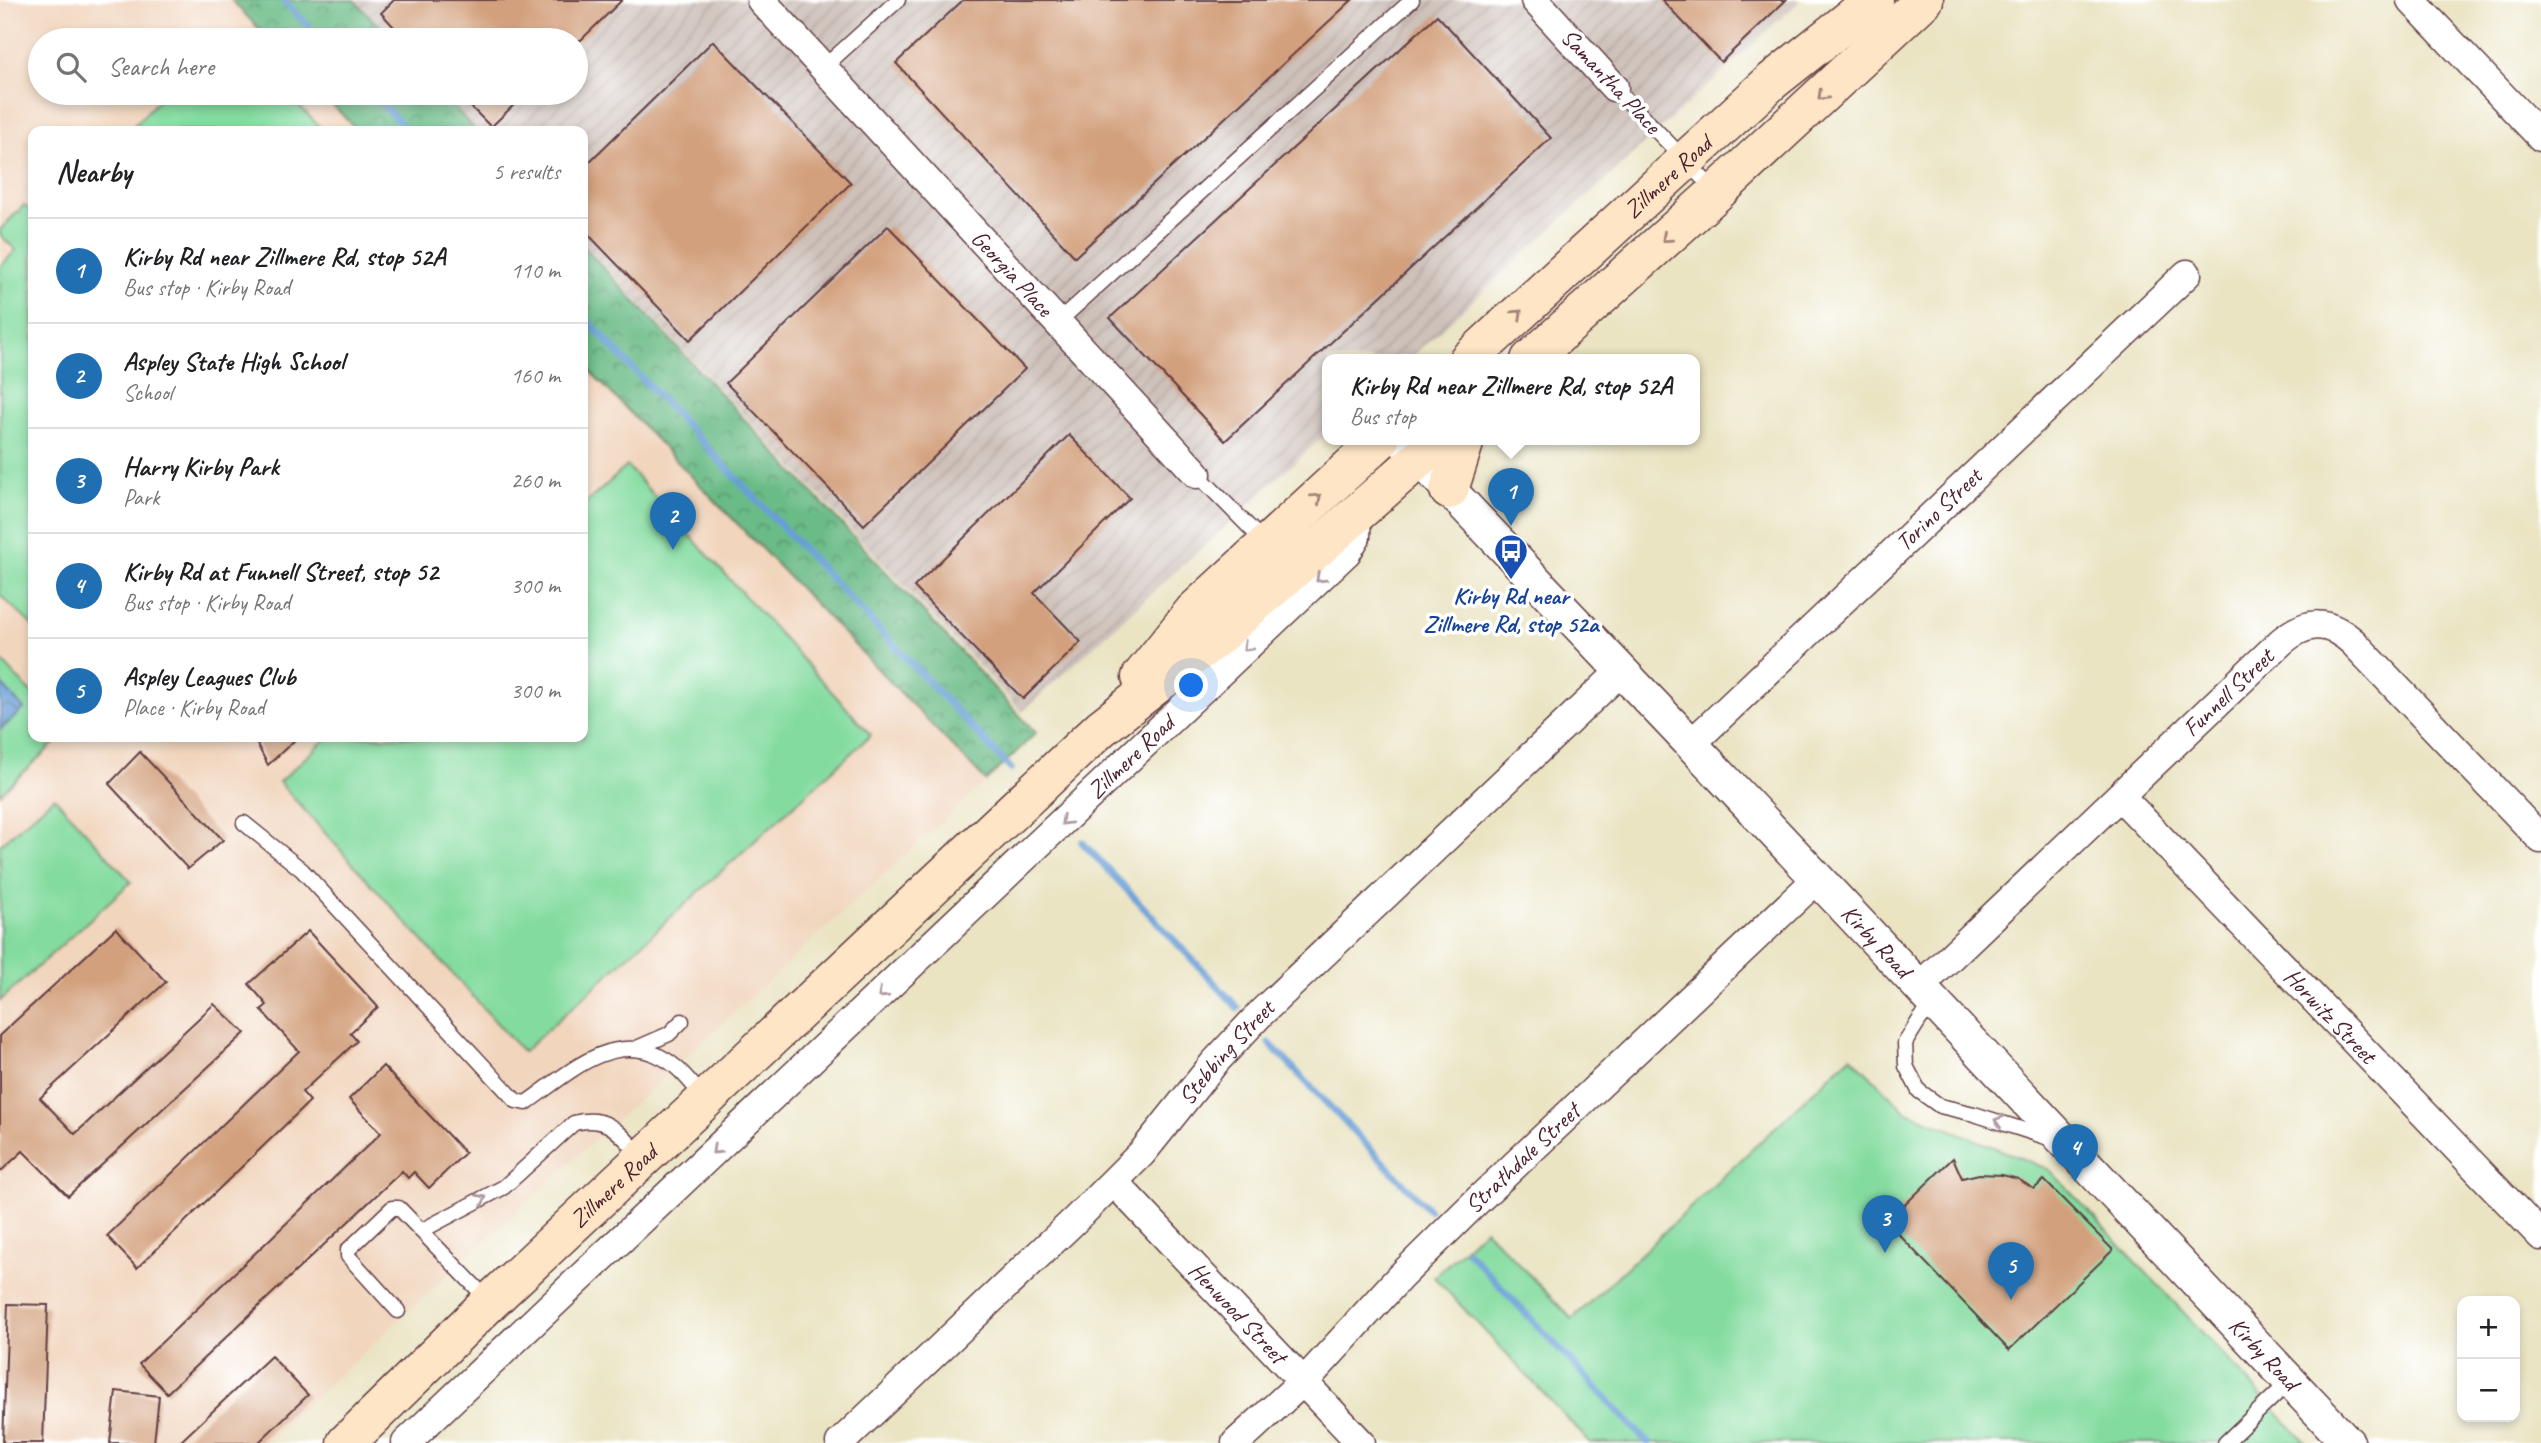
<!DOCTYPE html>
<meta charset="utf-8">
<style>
body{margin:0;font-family:Caveat,sans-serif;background:#f6f6f6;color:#202124}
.controls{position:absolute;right:21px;bottom:21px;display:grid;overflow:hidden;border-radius:14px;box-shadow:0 4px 10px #0003}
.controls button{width:63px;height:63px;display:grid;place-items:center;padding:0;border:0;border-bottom:2px solid #e0e0e0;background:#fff;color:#202124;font:35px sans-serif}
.you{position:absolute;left:1192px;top:686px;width:24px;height:24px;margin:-18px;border:5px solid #fff;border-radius:50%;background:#1a73e8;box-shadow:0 0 0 10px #1a73e833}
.badge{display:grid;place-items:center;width:46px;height:46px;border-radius:50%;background:#1f6fb2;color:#fff;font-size:23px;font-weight:700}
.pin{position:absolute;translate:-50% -58px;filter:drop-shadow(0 2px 4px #0008)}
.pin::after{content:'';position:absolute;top:37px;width:24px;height:21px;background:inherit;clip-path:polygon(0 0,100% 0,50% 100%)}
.popup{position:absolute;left:1322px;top:354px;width:378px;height:91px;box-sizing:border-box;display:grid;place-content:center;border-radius:14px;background:#fff;filter:drop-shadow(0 2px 5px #0005);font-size:23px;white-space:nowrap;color:#757577}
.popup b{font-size:26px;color:#202124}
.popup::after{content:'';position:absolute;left:50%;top:100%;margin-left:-14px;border:14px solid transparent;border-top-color:#fff}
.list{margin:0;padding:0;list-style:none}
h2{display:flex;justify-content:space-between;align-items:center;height:91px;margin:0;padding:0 28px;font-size:30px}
h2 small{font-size:23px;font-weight:400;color:#757577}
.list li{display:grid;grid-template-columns:46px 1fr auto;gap:21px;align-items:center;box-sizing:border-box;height:105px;padding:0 28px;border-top:2px solid #e0e0e0}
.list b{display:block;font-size:26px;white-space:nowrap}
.list p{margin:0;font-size:23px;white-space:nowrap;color:#757577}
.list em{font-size:23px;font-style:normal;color:#757577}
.icon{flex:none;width:38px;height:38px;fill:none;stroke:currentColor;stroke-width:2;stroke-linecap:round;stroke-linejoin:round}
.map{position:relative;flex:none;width:2541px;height:1443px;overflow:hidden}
.search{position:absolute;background:#fff;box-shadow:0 4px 10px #0003;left:28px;top:28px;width:560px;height:77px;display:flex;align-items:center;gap:18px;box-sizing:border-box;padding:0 24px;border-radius:38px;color:#757577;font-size:26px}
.panel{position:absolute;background:#fff;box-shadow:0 4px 10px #0003;left:28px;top:126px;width:560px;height:616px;border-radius:14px}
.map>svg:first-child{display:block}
</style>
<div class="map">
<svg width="2541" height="1443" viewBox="0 0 2541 1443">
<defs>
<pattern id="industrial-furrows" width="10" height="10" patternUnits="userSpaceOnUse" patternTransform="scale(1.75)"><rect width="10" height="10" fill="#cec1ba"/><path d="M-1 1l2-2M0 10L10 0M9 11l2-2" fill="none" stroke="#b2a5a0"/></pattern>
<pattern id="forest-crowns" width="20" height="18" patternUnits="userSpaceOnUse" patternTransform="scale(1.75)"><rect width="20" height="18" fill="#6abb86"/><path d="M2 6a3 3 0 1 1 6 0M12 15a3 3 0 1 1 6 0" fill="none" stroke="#59976e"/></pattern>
<pattern id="water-waves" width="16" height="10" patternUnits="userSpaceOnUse" patternTransform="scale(1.75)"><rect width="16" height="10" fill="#699fd6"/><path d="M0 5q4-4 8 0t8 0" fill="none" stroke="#5881ae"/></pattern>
</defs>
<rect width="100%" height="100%" fill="#fff"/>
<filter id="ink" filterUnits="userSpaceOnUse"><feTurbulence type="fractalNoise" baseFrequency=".0143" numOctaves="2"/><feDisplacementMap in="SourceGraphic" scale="14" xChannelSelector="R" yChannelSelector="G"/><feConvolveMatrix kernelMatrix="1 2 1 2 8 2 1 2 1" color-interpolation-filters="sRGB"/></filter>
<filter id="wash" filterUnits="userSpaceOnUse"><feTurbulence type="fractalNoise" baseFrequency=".00686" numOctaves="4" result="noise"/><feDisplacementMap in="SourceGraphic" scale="28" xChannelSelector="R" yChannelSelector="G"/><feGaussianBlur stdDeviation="1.57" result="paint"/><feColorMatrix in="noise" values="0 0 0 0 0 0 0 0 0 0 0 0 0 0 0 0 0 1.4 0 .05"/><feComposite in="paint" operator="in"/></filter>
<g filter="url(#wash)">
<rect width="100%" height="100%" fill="#eae4c3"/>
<!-- built -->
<path fill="#f1d5bd" d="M0,0H231L270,40H40V93H321L358,131H33V737H583V364L986,781L265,1443H0Z"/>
<!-- industrial -->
<path fill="url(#industrial-furrows)" d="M356,0H1801L1408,360H1327V433L1022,712L583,243V131H478L442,93H576V40H393Z"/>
<!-- green -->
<path fill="#83db9f" stroke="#667d65" stroke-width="2" d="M165,93H286L324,131H129Z
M24,205L33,213V626L0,595V267L16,250L0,235V230Z
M627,466L871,735L523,1052L279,782L328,737H583V506Z
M0,659L33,695V737H61L0,794Z
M54,797L131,882L0,1001V845Z
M1851,1056L1905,1111L2050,1170L2306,1443H1590L1434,1277L1485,1229L1572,1319Z"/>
<!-- forest -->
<path fill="url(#forest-crowns)" stroke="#5a6d58" stroke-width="2" d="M231,0H354L392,40H270Z
M321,93H441L476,131H358Z
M583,246L1036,733L986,781L583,364Z"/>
<!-- water -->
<path fill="url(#water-waves)" stroke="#5a5f80" stroke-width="2" d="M0,682L24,709L0,730Z"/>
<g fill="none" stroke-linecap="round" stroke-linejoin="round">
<!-- stream -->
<path stroke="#699fd6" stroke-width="7" d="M283,0L322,40
M371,93L408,131
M583,316L1011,769
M1082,842L1238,1008
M1269,1043L1429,1210
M1467,1251L1648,1443"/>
</g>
<g id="blocks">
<!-- building -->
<path fill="#d3a07d" d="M394,0H622L581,40H406L381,13Z
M963,0H1352L1075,257L896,63Z
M1662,0H1786L1721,62Z
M1437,15L1551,138L1225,441L1110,318Z
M713,41L851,183L690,340L583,229V168Z
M457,93H526L491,127Z
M888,226L1025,369L864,525L726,383Z
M1069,435L1130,498L1034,593L1081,642L1023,699L914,587Z
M253,737H298L268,765Z
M140,752L223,840L188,869L109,784Z
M116,928L166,982L40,1098L75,1134L214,1004L245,1033L68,1196L23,1151L0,1172V1035Z
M308,931L378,1007L350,1033L357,1041L302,1092L310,1101L137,1268L107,1236L299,1051L261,1010L267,1005L249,984Z
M383,1066L465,1153L429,1188L414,1172L408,1178L402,1171L167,1393L139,1364L381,1133L349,1099Z
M1953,1158L1962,1178L1979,1174L2002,1175L2018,1179L2034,1189L2044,1180L2113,1250L2009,1350L1887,1222Z
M8,1304L48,1305L43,1443H3Z
M271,1356L308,1395L258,1443H179Z
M116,1391L159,1396L154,1443H110Z"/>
</g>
</g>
<g filter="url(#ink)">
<use href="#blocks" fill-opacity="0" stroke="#623d42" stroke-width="2"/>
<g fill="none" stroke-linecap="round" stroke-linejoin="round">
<!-- service casing -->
<g stroke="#623d42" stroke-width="17">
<path id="service" d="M823,68L898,0
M1614,87L1716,192
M1057,323L1412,0
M1197,474L1265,543
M244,823L302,870L516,1101L526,1103C565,1076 611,1030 661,1057C679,1066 691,1083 704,1098
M1934,1004L1920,1019L1905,1043L1906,1066L1919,1091L1940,1106L1974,1114L2049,1138
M637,1048L669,1034L682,1021
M421,1231L504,1187L574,1123C609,1114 620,1134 642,1157
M398,1311L348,1256V1250L392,1208H399L489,1301
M2225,1443L2290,1381"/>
</g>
<!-- minor casing -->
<g stroke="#623d42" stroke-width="31">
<g id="minor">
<path id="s1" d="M761,0L1197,474"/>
<path d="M1535,0L1614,87"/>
<path d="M2411,0L2541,137"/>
<path id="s2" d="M1691,744L2187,274"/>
<path id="s3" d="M2120,796L2541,1236"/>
<path id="s4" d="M1919,987L2282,641C2308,620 2328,620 2353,642L2541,839"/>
<path id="s5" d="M1114,1182L1361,1443"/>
<path id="s6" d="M406,1443L1347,552L1356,537L1357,511"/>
<path id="s7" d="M840,1443L1076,1219L1142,1153L1215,1062L1262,1012L1621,671"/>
<path id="s8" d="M1236,1443L1312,1373L1399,1278L1478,1200L1817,879"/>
</g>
</g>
<!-- tertiary casing -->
<g stroke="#623d42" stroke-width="36">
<g id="tertiary">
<path id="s9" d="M1402,440L1691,744L2348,1443"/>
</g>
</g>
<!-- secondary casing -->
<g stroke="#623d42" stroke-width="41">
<g id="secondary">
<path id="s10" d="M1468,360L1771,82L1874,0"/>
<path d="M1530,360L1716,193L1924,0"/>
<path d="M1449,490L1465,440"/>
<path d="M1141,677L1194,611L1380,440"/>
<path id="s11" d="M346,1443L490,1302L1101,728L1216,638L1440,440"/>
</g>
</g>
<!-- service -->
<use href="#service" stroke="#fff" stroke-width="14"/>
<!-- minor -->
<use href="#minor" stroke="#fff" stroke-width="28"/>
<!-- tertiary -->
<use href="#tertiary" stroke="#fff" stroke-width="33"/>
<!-- secondary -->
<use href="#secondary" stroke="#fee5c5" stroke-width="38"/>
</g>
<!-- one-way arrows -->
<defs><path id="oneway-chevron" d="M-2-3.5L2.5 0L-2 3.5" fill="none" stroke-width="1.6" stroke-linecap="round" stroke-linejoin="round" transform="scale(1.75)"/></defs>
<g stroke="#a48278">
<use href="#oneway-chevron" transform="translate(1822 96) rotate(136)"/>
<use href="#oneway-chevron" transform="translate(1666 238) rotate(138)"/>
<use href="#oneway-chevron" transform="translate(1518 314) rotate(-43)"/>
<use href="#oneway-chevron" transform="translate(1317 498) rotate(-42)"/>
</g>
<g stroke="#ae9aa0">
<use href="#oneway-chevron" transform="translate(1320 578) rotate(137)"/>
<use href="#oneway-chevron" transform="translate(1247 647) rotate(136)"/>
<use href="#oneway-chevron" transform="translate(1065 821) rotate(136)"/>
<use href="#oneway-chevron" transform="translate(882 994) rotate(137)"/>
<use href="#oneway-chevron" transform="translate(1999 1121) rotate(-163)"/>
<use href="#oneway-chevron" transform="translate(716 1150) rotate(137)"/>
<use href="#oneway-chevron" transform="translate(482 1199) rotate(-28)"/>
</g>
</g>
<!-- icons -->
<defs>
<g id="bus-pin" transform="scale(1.75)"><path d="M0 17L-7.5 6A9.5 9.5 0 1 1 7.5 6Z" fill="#1a4fb4" stroke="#fff"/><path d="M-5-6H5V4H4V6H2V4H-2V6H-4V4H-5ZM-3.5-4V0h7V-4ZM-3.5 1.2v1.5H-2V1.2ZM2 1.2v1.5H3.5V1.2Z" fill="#fff"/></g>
</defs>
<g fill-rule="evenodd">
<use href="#bus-pin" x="1511" y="551"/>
</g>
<g text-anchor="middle" stroke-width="7" stroke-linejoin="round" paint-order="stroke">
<!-- street labels -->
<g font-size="24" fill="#4a1f2b" stroke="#fff">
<text transform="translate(1611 81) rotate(47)" y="8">Samantha Place</text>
<text dy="8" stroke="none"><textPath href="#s10" startOffset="271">Zillmere Road</textPath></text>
<text dy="8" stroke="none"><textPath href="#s1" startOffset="371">Georgia Place</textPath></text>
<text dy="8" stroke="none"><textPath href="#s2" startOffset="341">Torino Street</textPath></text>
<text dy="8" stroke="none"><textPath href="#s4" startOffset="427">Funnell Street</textPath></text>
<text dy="8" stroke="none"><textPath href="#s6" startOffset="998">Zillmere Road</textPath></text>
<text dy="8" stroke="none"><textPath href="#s9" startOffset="690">Kirby Road</textPath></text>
<text dy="8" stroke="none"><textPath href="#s3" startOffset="304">Horwitz Street</textPath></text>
<text dy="8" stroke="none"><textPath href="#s7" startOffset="550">Stebbing Street</textPath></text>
<text dy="8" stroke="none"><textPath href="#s8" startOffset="404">Strathdale Street</textPath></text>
<text dy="8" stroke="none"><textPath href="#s11" startOffset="371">Zillmere Road</textPath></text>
<text dy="8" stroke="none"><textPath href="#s5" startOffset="180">Henwood Street</textPath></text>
<text dy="8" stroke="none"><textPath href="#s9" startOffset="1256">Kirby Road</textPath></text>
</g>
<!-- transit labels -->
<g font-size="24" font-weight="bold" fill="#164399" stroke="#fff">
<text x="1511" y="604">Kirby Rd near<tspan x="1511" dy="28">Zillmere Rd, stop 52a</tspan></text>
</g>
</g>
</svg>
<div class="controls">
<button>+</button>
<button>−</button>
</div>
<div class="you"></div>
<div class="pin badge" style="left:1511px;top:526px">1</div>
<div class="popup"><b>Kirby Rd near Zillmere Rd, stop 52A</b>Bus stop</div>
<div class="pin badge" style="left:673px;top:550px">2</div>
<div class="pin badge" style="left:1885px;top:1253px">3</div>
<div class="pin badge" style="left:2075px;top:1182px">4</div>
<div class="pin badge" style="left:2011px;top:1300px">5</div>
<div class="search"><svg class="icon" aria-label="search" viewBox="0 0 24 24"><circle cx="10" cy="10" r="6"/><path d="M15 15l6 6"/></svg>Search here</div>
<section class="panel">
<h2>Nearby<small>5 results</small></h2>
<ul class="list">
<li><span class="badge">1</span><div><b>Kirby Rd near Zillmere Rd, stop 52A</b><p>Bus stop · Kirby Road</p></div><em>110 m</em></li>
<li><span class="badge">2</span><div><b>Aspley State High School</b><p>School</p></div><em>160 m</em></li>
<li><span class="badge">3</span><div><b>Harry Kirby Park</b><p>Park</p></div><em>260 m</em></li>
<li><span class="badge">4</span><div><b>Kirby Rd at Funnell Street, stop 52</b><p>Bus stop · Kirby Road</p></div><em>300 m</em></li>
<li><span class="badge">5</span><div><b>Aspley Leagues Club</b><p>Place · Kirby Road</p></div><em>300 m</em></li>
</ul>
</section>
</div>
